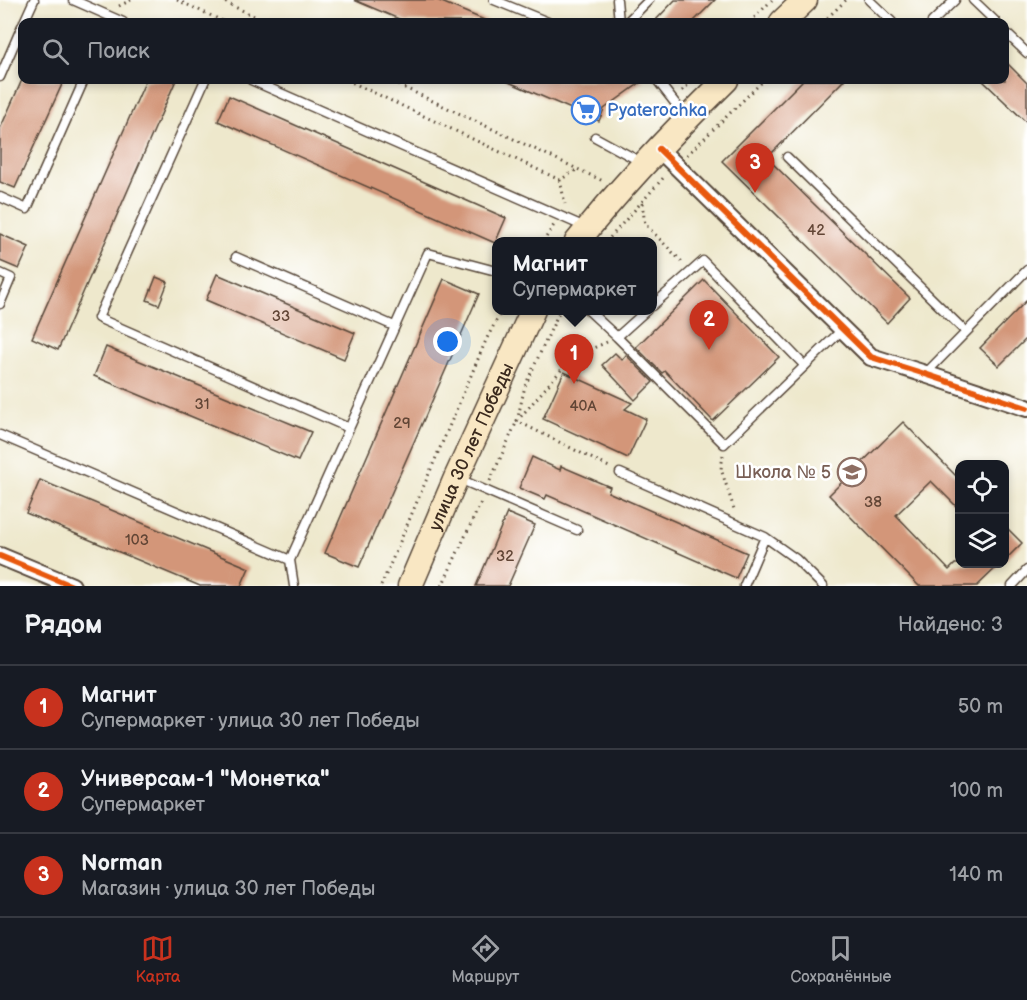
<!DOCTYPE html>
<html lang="ru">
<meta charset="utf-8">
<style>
body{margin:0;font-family:"Balsamiq Sans",sans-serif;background:#20242c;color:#f1f3f6}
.controls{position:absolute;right:18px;bottom:18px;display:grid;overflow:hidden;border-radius:12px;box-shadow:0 3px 9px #0003}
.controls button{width:54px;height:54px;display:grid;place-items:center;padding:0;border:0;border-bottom:2px solid #363941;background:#171b24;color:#f1f3f6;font:30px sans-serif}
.you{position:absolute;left:448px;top:342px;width:21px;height:21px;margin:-15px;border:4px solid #fff;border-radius:50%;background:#1a73e8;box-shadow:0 0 0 9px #1a73e833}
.badge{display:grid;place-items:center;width:39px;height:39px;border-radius:50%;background:#c8321e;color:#fff;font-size:20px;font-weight:700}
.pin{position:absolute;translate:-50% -50px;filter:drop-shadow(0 2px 3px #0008)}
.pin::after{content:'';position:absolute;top:32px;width:21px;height:18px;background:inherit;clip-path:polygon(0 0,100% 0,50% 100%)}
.popup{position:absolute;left:492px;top:237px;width:165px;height:78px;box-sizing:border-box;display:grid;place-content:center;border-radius:12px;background:#171b24;filter:drop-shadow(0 2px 4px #0005);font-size:20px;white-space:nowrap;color:#9ea1a6}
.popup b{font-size:22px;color:#f1f3f6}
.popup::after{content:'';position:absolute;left:50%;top:100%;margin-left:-12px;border:12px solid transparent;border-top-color:#171b24}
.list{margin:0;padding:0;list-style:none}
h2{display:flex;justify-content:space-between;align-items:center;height:78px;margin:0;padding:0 24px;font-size:26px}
h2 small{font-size:20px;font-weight:400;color:#9ea1a6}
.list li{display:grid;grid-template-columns:39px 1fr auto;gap:18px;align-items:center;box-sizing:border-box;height:84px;padding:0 24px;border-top:2px solid #363941}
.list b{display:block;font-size:22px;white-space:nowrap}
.list p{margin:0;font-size:20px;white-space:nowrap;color:#9ea1a6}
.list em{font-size:20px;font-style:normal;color:#9ea1a6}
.icon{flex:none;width:33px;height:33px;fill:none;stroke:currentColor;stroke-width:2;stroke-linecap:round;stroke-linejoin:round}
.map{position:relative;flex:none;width:1027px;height:586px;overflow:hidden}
.search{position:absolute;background:#171b24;box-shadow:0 3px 9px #0003;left:18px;right:18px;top:18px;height:66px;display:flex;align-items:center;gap:15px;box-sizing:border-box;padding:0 21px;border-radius:12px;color:#9ea1a6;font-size:22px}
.sheet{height:330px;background:#171b24}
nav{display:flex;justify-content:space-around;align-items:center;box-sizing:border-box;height:84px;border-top:2px solid #363941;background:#171b24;font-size:16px;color:#9ea1a6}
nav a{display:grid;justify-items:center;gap:3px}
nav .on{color:#c8321e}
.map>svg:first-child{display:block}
</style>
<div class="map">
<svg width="1027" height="586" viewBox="0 0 1027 586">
<rect width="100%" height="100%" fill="#fff"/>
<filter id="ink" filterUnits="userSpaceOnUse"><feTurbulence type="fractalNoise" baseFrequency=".0167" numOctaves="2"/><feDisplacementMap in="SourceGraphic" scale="12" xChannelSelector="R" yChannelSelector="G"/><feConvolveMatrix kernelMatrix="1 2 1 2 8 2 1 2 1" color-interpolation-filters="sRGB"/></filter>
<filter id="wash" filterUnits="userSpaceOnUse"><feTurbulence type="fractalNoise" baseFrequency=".008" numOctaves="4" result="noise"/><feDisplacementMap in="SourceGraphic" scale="24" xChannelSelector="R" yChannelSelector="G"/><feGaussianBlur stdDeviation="1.35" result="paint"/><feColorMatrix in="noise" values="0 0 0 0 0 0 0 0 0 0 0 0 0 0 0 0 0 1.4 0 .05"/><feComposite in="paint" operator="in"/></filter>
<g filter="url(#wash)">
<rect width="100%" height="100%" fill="#eee8cc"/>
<g id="blocks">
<!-- building -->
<path fill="#d39679" d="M354,0H437L489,22H406Z
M675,0H715L693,22H654Z
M1005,61L1027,83V123L982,80H1005Z
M22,80H64L15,188L0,182V129Z
M146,80H176L58,350L32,338Z
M504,80H644L604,109L599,121Z
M803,80H844L767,158L910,298L887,323L722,161Z
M229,96L506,218L495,243L218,121Z
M0,234L29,247L19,269L0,261Z
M217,274L355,333L344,359L206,300Z
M156,277L168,282L159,305L147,300Z
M444,279L479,294L359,567L325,553Z
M704,280L779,357L713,421L665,371L662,373L636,347Z
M1027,300V338L999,366L980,348Z
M106,347L311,432L298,461L94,376Z
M615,353L622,360L626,355L653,382L635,400L602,365Z
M564,372L632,403L625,409L646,419L628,458L543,419Z
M903,422L960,480V510L931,481L896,515L949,570L955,564H1000L977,586H919L829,495Z
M532,457L560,470L561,466L610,487L608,492L747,553L736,578L547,495L545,499L519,488Z
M40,480L249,568L241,586H200L26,513Z
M507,513L535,525L508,586H476Z
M1005,526L1022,543L1005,560Z"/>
</g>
</g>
<g filter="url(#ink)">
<use href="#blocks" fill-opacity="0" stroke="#564638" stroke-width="1.5"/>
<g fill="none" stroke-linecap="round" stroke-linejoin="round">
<!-- service casing -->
<g stroke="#564638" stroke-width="11">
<path id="service" d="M73,0L123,22
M494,0L548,22
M617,0L619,22
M869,0L892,22
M973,0L996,22
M24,22L34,0
M627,22L649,0
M932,22L955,0
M1004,31L1027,53
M0,77L22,26
M205,80L98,318L349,428
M251,80L585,227
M657,80L686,117
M595,137L641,162
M787,157L966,332
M0,197L27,209L84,80
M236,257L394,326
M0,273L11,278L0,304
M652,306L703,261L805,366
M588,310L617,337
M647,310L617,337L724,444L843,329
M925,374L1027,270
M0,435L290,560
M620,473L765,537L744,586
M457,478L577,530
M765,537L796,559L823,586
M294,586L290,560L428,253L496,271
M1012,586L1027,570"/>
</g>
<!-- minor casing -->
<g stroke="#564638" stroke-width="20">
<path id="minor" d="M659,149L871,357L925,374L1027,408
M0,556L72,586"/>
</g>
<!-- secondary casing -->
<g stroke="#564638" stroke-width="27">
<g id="secondary">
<path d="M782,22L805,0"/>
<path d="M577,242C623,184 674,131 726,80"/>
<path id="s1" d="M410,586L456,478L533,310"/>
</g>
</g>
<!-- path -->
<path stroke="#564638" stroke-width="3" stroke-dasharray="1.5 4.5" stroke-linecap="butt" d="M177,0L225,22
M220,0L267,22
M119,6L131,0
M750,22L772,0
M823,22L846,0
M347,80L560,180L578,169
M388,80L603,181L604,180
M682,91L693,80
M687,155L764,80
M560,180L565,204
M642,203L645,224L684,264
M543,242L554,225
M606,242L665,176
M607,342L591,349L562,369L517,421L611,468
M723,455L721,469L735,512
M490,481L517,421L525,386L560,310
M381,586L487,338L502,310
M442,586L482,500"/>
<!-- service -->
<use href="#service" stroke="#fff" stroke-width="8"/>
<!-- minor -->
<use href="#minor" stroke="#fff" stroke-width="16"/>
<!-- secondary -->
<use href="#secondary" stroke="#f9e7c3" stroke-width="24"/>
<!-- cycleway casing -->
<g stroke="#fff" stroke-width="10">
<path id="cycleway" d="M659,149L871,357L925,374L1027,408
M0,556L72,586"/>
</g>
<!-- cycleway -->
<use href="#cycleway" stroke="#e8590c" stroke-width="6"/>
</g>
</g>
<!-- icons -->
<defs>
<g id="supermarket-ring" transform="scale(1.5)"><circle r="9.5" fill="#fff" stroke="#3f7fe0" stroke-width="1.5"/><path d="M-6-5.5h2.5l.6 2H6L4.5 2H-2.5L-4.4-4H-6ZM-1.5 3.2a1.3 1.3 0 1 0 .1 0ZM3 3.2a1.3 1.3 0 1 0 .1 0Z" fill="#3f7fe0"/></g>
<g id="school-ring" transform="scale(1.5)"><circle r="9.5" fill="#fff" stroke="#8d6e63" stroke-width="1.5"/><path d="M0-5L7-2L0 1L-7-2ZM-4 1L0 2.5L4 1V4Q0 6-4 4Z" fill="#8d6e63"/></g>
</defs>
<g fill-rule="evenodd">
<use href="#supermarket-ring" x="586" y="110"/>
<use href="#school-ring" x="852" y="472"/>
</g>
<g text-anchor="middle" stroke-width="5" stroke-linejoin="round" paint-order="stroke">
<!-- number labels -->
<g font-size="15" fill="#614535">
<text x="816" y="235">42</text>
<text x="281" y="321">33</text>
<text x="202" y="409">31</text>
<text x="583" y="411">40А</text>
<text x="402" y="428">29</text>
<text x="873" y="507">38</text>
<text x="137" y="545">103</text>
<text x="505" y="561">32</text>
</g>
<!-- shop labels -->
<g font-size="18" fill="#366cbe" stroke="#fff" text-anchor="start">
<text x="607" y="116">Pyaterochka</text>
</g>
<!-- street labels -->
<g font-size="18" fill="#3b2a1e" stroke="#fff">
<text dy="6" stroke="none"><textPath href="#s1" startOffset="152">улица 30 лет Победы</textPath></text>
</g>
<!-- education labels -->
<g font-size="18" fill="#785e54" stroke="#fff" text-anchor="end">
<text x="831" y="478">Школа № 5</text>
</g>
</g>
</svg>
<div class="controls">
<button><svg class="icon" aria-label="locate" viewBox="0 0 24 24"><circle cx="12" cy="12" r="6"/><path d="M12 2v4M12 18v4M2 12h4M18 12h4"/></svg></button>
<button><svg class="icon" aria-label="layers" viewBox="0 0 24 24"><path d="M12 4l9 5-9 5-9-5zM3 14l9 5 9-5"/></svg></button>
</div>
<div class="you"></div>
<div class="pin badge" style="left:574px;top:384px">1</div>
<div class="popup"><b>Магнит</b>Супермаркет</div>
<div class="pin badge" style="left:709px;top:350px">2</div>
<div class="pin badge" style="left:755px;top:193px">3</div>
<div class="search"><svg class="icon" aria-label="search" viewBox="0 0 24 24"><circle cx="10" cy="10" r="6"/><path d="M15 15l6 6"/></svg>Поиск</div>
</div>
<section class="sheet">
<h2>Рядом<small>Найдено: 3</small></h2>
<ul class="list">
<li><span class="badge">1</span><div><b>Магнит</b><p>Супермаркет · улица 30 лет Победы</p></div><em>50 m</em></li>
<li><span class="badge">2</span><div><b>Универсам-1 &quot;Монетка&quot;</b><p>Супермаркет</p></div><em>100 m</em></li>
<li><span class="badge">3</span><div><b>Norman</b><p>Магазин · улица 30 лет Победы</p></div><em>140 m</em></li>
</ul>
</section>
<nav>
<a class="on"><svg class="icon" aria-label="map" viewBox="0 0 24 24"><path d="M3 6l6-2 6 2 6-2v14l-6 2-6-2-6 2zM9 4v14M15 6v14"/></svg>Карта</a>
<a><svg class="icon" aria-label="directions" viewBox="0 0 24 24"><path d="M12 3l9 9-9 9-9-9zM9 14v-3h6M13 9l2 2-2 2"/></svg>Маршрут</a>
<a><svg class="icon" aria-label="saved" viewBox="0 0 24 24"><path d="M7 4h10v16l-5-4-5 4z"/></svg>Сохранённые</a>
</nav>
